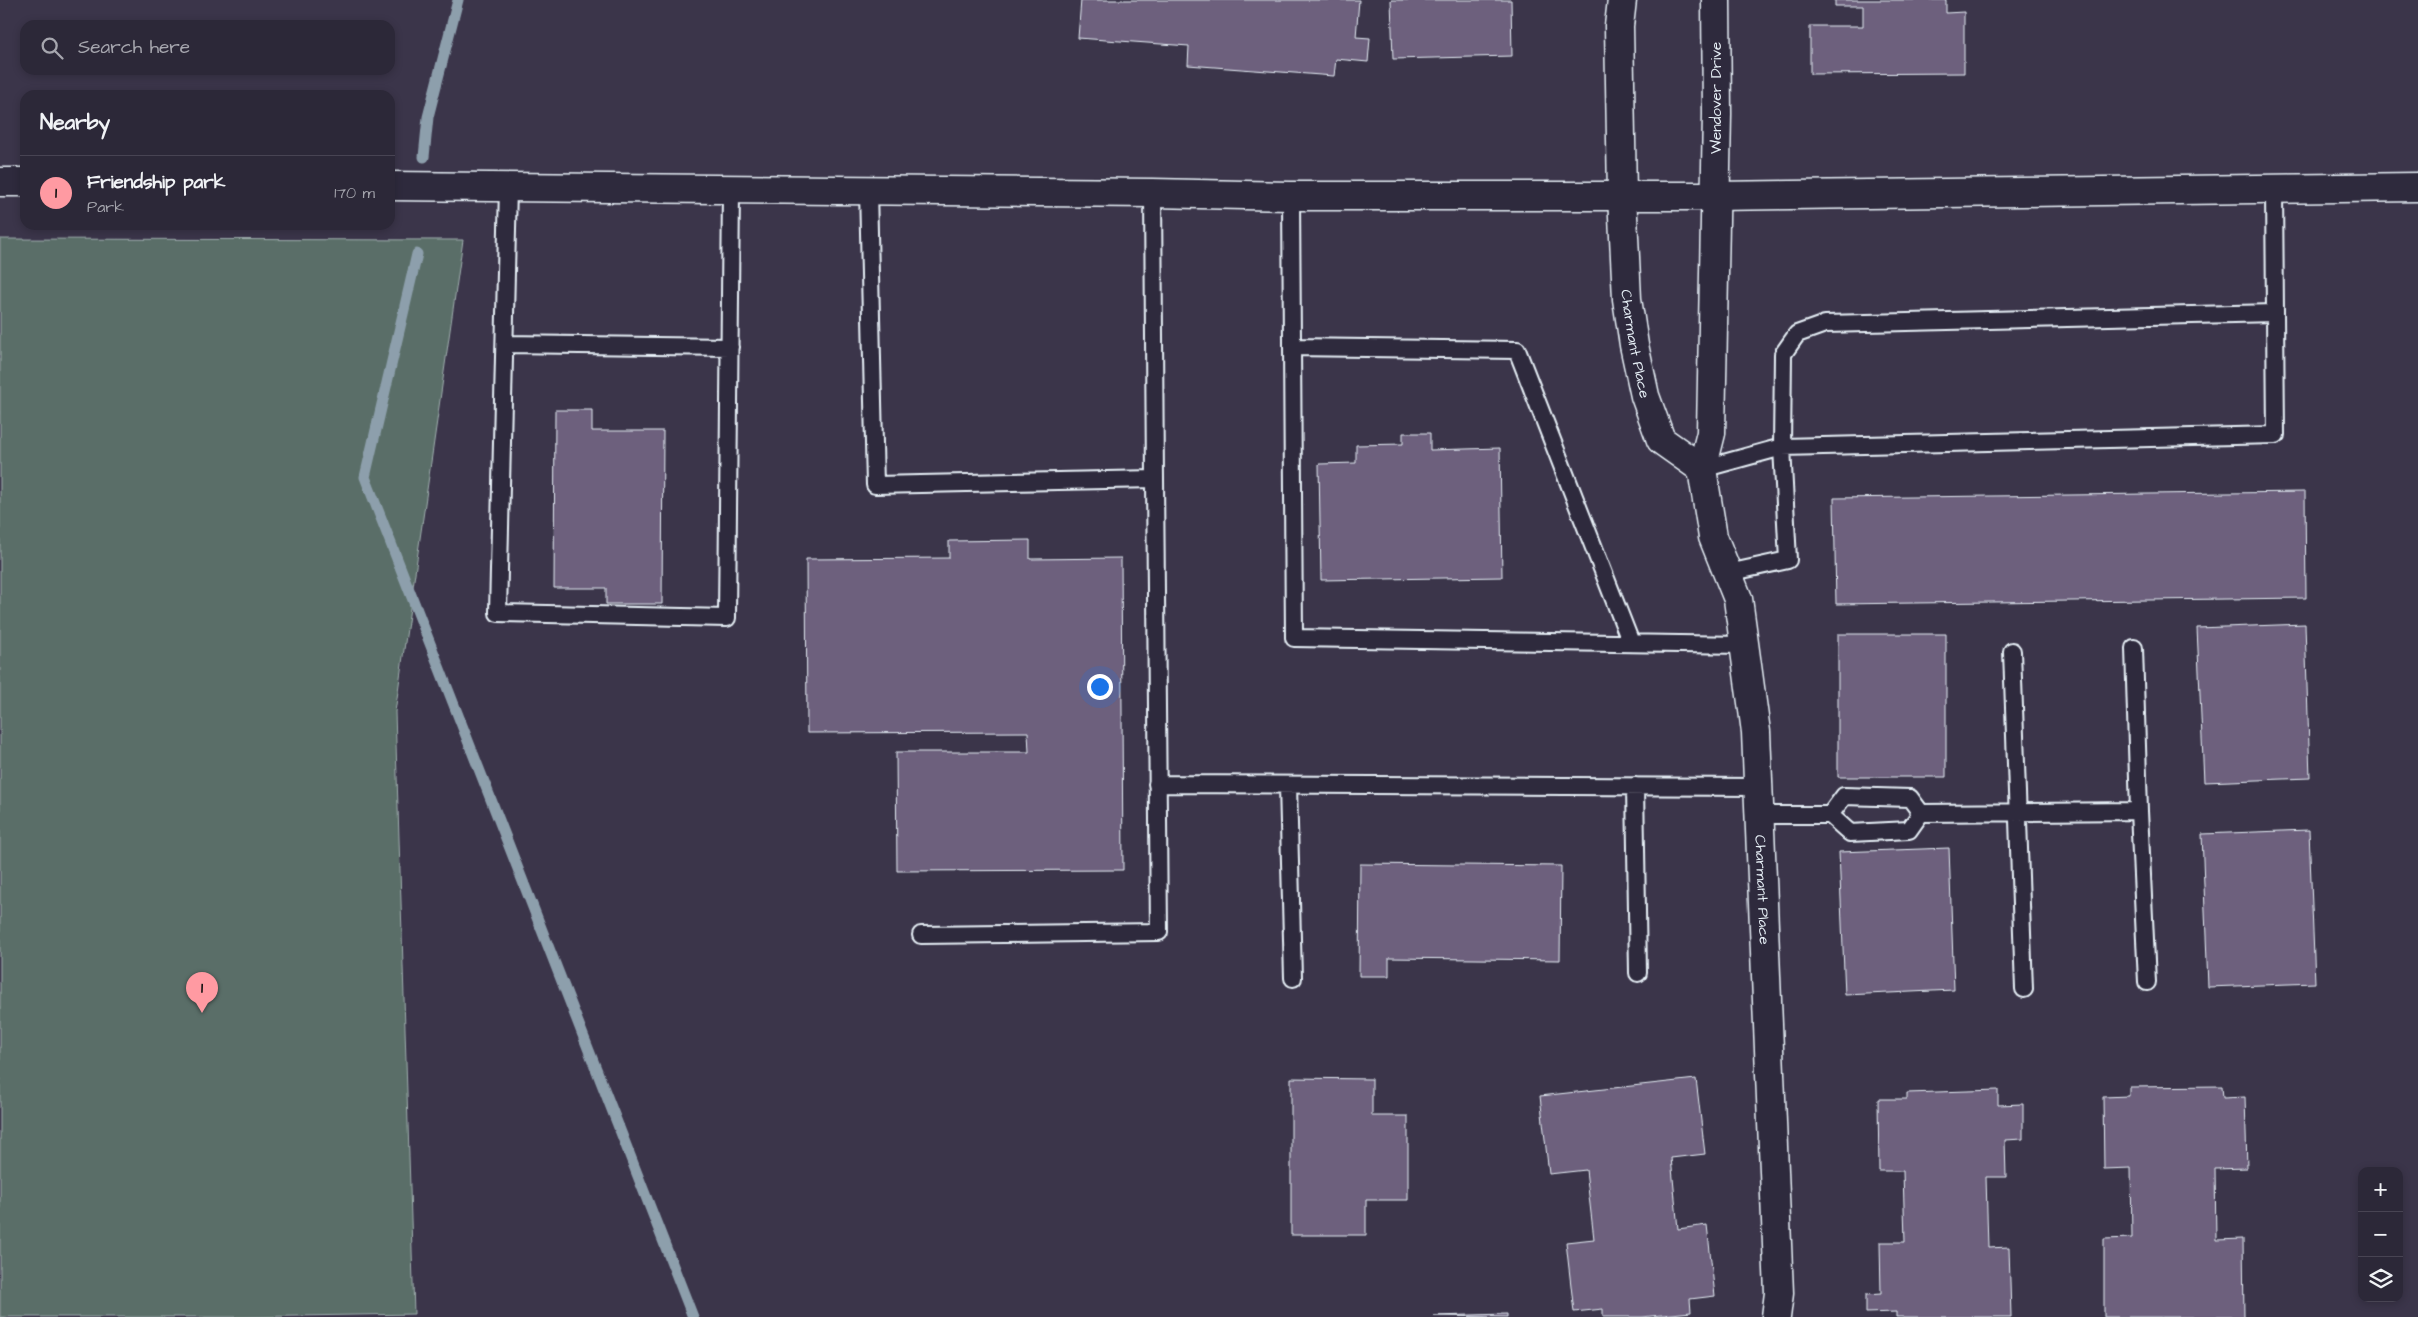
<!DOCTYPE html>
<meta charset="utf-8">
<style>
body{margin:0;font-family:"Architects Daughter",sans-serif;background:#343040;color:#f1f3f6}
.controls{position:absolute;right:15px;bottom:15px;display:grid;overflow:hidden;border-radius:10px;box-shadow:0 2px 8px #0003}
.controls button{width:45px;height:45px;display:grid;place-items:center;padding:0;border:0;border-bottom:1px solid #484453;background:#2c2838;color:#f1f3f6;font:25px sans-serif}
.you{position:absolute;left:1099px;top:686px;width:18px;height:18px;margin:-12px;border:4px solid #fff;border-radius:50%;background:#1a73e8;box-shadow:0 0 0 8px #1a73e833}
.badge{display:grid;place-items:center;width:32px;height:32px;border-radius:50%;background:#ff9aa2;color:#111;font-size:16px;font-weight:700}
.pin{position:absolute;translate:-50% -41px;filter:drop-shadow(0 1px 2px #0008)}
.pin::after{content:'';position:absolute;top:26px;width:18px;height:15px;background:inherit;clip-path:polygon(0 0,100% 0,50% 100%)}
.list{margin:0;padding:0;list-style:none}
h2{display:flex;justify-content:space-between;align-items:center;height:65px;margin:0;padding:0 20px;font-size:21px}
h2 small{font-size:16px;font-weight:400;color:#a6a6ae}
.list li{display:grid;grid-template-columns:32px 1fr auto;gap:15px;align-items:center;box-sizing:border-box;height:75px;padding:0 20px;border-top:1px solid #484453}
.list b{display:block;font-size:19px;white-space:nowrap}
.list p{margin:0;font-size:16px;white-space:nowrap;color:#a6a6ae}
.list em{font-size:16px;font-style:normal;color:#a6a6ae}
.icon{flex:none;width:28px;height:28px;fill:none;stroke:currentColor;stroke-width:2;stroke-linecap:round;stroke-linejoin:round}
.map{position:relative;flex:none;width:2418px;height:1317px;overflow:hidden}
.search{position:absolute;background:#2c2838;box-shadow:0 2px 8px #0003;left:20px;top:20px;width:375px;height:55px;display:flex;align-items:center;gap:12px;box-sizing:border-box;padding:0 18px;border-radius:15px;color:#a6a6ae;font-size:19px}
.panel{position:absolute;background:#2c2838;box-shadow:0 2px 8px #0003;left:20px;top:90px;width:375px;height:140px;border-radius:15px}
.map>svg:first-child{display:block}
</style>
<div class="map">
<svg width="2418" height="1317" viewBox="0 0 2418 1317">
<rect width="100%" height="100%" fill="#3b354a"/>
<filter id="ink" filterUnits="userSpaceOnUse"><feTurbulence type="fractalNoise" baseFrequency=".02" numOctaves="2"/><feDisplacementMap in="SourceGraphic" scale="10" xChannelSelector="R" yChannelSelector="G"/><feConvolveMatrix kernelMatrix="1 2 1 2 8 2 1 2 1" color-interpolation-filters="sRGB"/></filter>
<g filter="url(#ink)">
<!-- green -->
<path fill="#5a6e67" stroke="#a1b0b0" d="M0,239L463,240L395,712L414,1314L240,1317H0Z"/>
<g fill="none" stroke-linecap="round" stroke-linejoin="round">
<!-- stream -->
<path stroke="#8d9fac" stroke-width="11" d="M424,157L428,117L458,0
M417,254L365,477L693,1317"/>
</g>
<!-- building -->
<path fill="#6d607d" stroke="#e8f1f8" d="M1081,0H1359L1356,37L1370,38L1368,62L1336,59L1334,76L1188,65L1189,46L1078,38Z
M1391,0H1511L1512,56L1393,59Z
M1835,0H1946V13L1964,12V73L1810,74V26H1863V6H1835Z
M555,410H592V431H663L662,604H606V588H554Z
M1403,433H1430V450L1500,448L1502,577L1321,580L1319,464L1356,463V445L1403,444Z
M2305,492L2306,598L1836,604L1834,498Z
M1030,540V559L1121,558L1123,870L897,871L896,752H1029L1028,732L807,733L806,559L949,558V541Z
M2305,624L2310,778L2204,782L2197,628Z
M1838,634H1946V777H1838Z
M2309,830L2315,983L2208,987L2202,834Z
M1949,848L1954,990L1845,995L1839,852Z
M1360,864L1561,866L1560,960L1389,958V976H1359Z
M1291,1078L1372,1079V1116H1408V1200H1366V1235H1291Z
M1696,1079L1705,1154L1671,1158L1678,1229L1707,1225L1715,1296L1690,1299L1691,1312L1642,1317H1603V1309L1574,1312L1566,1242L1594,1239L1586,1170L1549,1174L1540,1096Z
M2222,1086L2223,1098L2245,1097L2247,1168L2215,1169L2216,1240L2243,1239L2244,1317H2104V1239L2132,1238L2131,1168L2104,1169L2103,1097L2129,1096V1087Z
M1998,1090V1105L2023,1104V1139L2005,1140L2006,1177H1986L1988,1248L2009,1247L2011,1317H1896V1312L1866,1313V1295L1881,1294L1880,1242H1905L1903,1171H1879L1878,1099H1907V1093Z
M1507,1314V1317L1434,1316Z"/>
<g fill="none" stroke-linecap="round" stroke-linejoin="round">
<!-- lane casing -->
<g stroke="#e8f1f8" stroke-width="20">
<path id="lane" d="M508,187L498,613L727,618L731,190
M868,190L875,485L1155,479L1153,193
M1291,196L1294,638L1744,645
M505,344L730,347
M1292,347L1517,350L1631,643
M1702,469L1782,447L2276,435L2274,189
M1728,573L1788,560L1782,447L1783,354L1797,334L1825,324L2275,313
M2134,648L2139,811
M2012,651L2024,989
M1157,784L1758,787
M1288,785L1293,978
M1635,786L1638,973
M1921,813L2139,811L2147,982
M1759,815H1830L1850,833L1909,830L1921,813
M1830,815L1844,796L1910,798L1921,813
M921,935L1159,932L1155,479"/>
</g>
<!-- street casing -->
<g stroke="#e8f1f8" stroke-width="31">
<g id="street">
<path id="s1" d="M1622,0L1619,26L1622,195L1627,299L1634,345L1645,396L1661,440L1702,469"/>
<path id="s2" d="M1716,0L1717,114L1711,433L1702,469L1713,537L1738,599L1756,732L1779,1293L1776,1317"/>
</g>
</g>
<!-- secondary casing -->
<g stroke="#e8f1f8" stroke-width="31">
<path id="secondary" d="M0,182H25
M390,186L1153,193L1291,196H1715L2418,187"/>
</g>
<!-- lane -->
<use href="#lane" stroke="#2f2a3d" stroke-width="16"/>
<!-- street -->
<use href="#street" stroke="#2f2a3d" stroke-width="28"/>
<!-- secondary -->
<use href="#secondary" stroke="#2f2a3d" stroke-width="28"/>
</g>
</g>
<g text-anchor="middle" stroke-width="4.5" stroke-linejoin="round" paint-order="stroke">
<!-- street labels -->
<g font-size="15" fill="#e8f1f8" stroke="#2f2a3d">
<text transform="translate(1716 98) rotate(-90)" y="5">Wendover Drive</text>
<text dy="5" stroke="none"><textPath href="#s1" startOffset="345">Charmant Place</textPath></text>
<text dy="5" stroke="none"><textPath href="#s2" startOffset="898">Charmant Place</textPath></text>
</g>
</g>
</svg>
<div class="controls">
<button>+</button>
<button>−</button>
<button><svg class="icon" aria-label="layers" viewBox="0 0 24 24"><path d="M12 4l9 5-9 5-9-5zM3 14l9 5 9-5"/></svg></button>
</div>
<div class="you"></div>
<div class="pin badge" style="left:202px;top:1013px">1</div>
<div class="search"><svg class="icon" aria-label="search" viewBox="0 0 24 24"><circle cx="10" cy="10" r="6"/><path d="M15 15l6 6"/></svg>Search here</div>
<section class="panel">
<h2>Nearby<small></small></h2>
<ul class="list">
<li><span class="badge">1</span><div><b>Friendship park</b><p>Park</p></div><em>170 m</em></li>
</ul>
</section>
</div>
